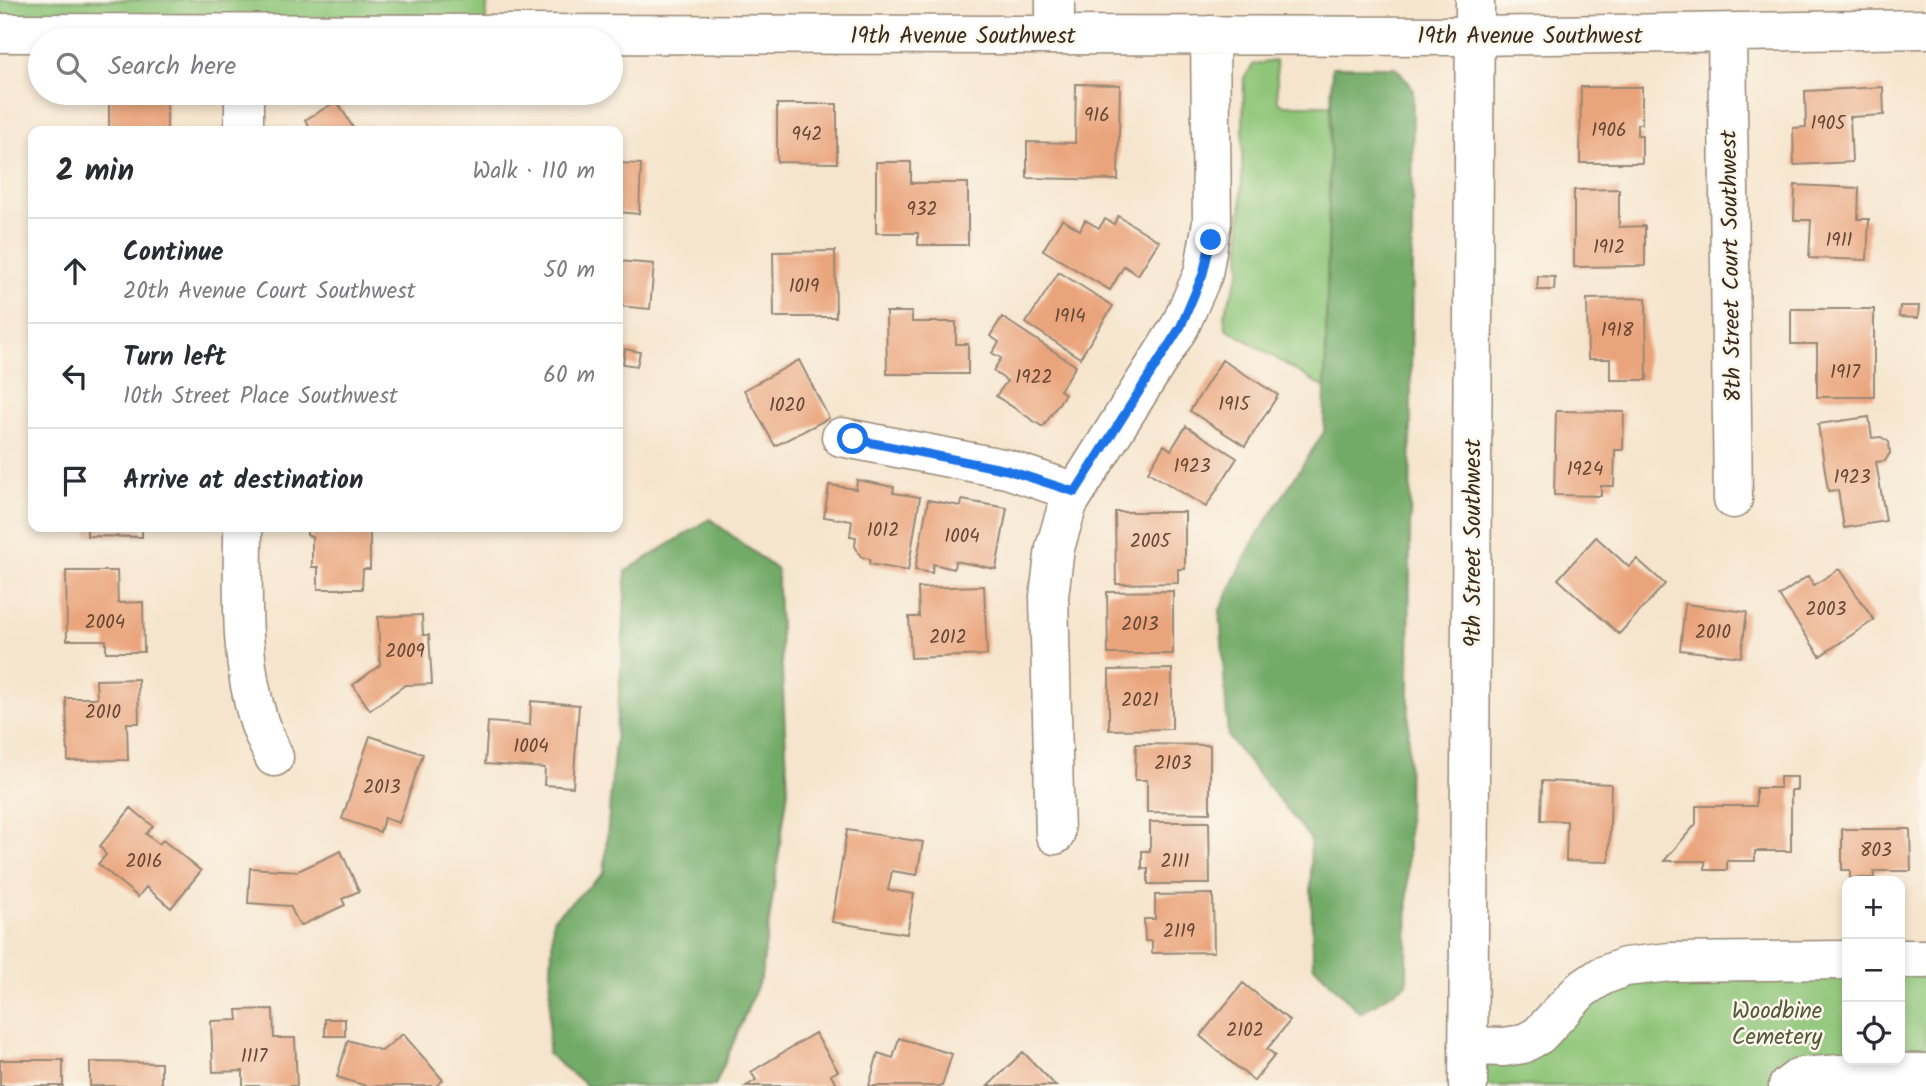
<!DOCTYPE html>
<meta charset="utf-8">
<style>
body{margin:0;font-family:Kalam,sans-serif;background:#f7f7f7;color:#2b2b33}
.controls{position:absolute;right:21px;bottom:21px;display:grid;overflow:hidden;border-radius:14px;box-shadow:0 4px 10px #0003}
.controls button{width:63px;height:63px;display:grid;place-items:center;padding:0;border:0;border-bottom:2px solid #e1e1e2;background:#fff;color:#2b2b33;font:35px sans-serif}
.stop{position:absolute;width:21px;height:21px;margin:-16px;border:5px solid #1a73e8;border-radius:50%;background:#fff}
.stop.end{background:#1a73e8;border-color:#fff;box-shadow:0 2px 7px #0008}
.list{margin:0;padding:0;list-style:none}
h2{display:flex;justify-content:space-between;align-items:center;height:91px;margin:0;padding:0 28px;font-size:30px}
h2 small{font-size:23px;font-weight:400;color:#7c7c81}
.list li{display:grid;grid-template-columns:46px 1fr auto;gap:21px;align-items:center;box-sizing:border-box;height:105px;padding:0 28px;border-top:2px solid #e1e1e2}
.list b{display:block;font-size:26px;white-space:nowrap}
.list p{margin:0;font-size:23px;white-space:nowrap;color:#7c7c81}
.list em{font-size:23px;font-style:normal;color:#7c7c81}
.icon{flex:none;width:38px;height:38px;fill:none;stroke:currentColor;stroke-width:2;stroke-linecap:round;stroke-linejoin:round}
.map{position:relative;flex:none;width:1926px;height:1086px;overflow:hidden}
.search{position:absolute;background:#fff;box-shadow:0 4px 10px #0003;left:28px;top:28px;width:595px;height:77px;display:flex;align-items:center;gap:18px;box-sizing:border-box;padding:0 24px;border-radius:38px;color:#7c7c81;font-size:26px}
.panel{position:absolute;background:#fff;box-shadow:0 4px 10px #0003;left:28px;top:126px;width:595px;height:406px;border-radius:14px}
.map>svg:first-child{display:block}
</style>
<div class="map">
<svg width="1926" height="1086" viewBox="0 0 1926 1086">
<rect width="100%" height="100%" fill="#fbf7ec"/>
<filter id="ink" filterUnits="userSpaceOnUse"><feTurbulence type="fractalNoise" baseFrequency=".0143" numOctaves="2"/><feDisplacementMap in="SourceGraphic" scale="14" xChannelSelector="R" yChannelSelector="G"/><feConvolveMatrix kernelMatrix="1 2 1 2 8 2 1 2 1" color-interpolation-filters="sRGB"/></filter>
<filter id="wash" filterUnits="userSpaceOnUse"><feTurbulence type="fractalNoise" baseFrequency=".00686" numOctaves="4" result="noise"/><feDisplacementMap in="SourceGraphic" scale="28" xChannelSelector="R" yChannelSelector="G"/><feGaussianBlur stdDeviation="1.57" result="paint"/><feColorMatrix in="noise" values="0 0 0 0 0 0 0 0 0 0 0 0 0 0 0 0 0 1.4 0 .05"/><feComposite in="paint" operator="in"/></filter>
<g filter="url(#wash)">
<rect width="100%" height="100%" fill="#f6e5ce"/>
<!-- green -->
<path fill="#8ec578" stroke="#64784b" stroke-width="2" d="M0,0H488L484,34L0,33Z
M1276,61L1278,102L1285,105H1331L1325,388L1226,328L1224,314L1240,272L1244,78L1254,64Z
M1900,959H1926V1086H1468L1504,1047L1581,990L1847,960V1060H1900Z"/>
<!-- forest -->
<path fill="#72aa68" stroke="#566a43" stroke-width="2" d="M1332,67H1396L1413,88L1407,984L1360,1013L1313,965L1310,838L1228,737L1220,610L1252,544L1324,432Z
M710,519L777,570L788,790L761,977L715,1086H587L548,1054L553,919L604,873L622,658L626,571Z"/>
<g id="blocks">
<!-- building -->
<path fill="#eaa47c" d="M1076,84L1120,85L1118,180L1027,178V142L1075,143Z
M1581,87H1642V124H1637V135H1642V163H1580Z
M1883,87L1884,115L1850,117L1852,162L1794,165L1793,128L1806,127L1805,91Z
M109,95H167V131H109Z
M337,101L355,131H312L305,120Z
M777,104H837V163L777,162Z
M876,162H911V183H968V245H918V233H876Z
M618,163L641,164L639,214L618,212Z
M1795,185L1859,188L1858,219H1869L1867,260L1809,258L1811,220H1794Z
M1619,189V227L1645,226V266L1574,267V190Z
M1118,216L1159,241L1138,275L1124,266L1110,290L1043,250L1062,219L1080,230L1085,220L1099,228L1105,219L1114,224Z
M835,251L836,317H774L773,252Z
M618,261L654,264L650,309L618,306Z
M1059,272L1113,306L1080,358L1026,323Z
M1538,276L1555,277L1554,290H1537Z
M1646,298L1647,380H1610V359H1588L1587,299Z
M1900,306H1919L1918,318L1899,317Z
M1791,309H1874V397H1817V344H1791Z
M886,312H912V322H956V344H968V374H887Z
M1002,317L1076,366L1060,390L1065,394L1043,427L996,396L1007,381L993,371L1001,358L992,353L999,342L990,336Z
M625,349L640,352L637,366L623,364Z
M799,360L829,418L775,446L744,390Z
M1222,360L1278,395L1245,446L1190,411Z
M1556,411L1624,412L1623,450H1615L1614,486H1601V496L1554,495Z
M1869,417L1872,438L1881,437L1889,442L1890,453L1885,461L1876,462L1886,521L1844,528L1838,490L1828,491L1818,424Z
M1186,426L1237,458L1206,507L1148,472L1164,445L1171,450Z
M857,480L894,487L893,493L920,497L908,571L869,564L870,559L861,557L855,546L856,537L850,536L852,521L824,517L829,485L856,489Z
M928,500L961,506L962,500L1007,508L996,569L955,561L954,569L933,564L932,573L915,570Z
M1115,512H1185V569H1178V583L1116,584Z
M87,527H142V537L87,536Z
M307,527H370V569H363L362,589H318V567H312V537L307,535Z
M1596,537L1629,567L1637,559L1665,584L1619,634L1558,579Z
M1839,569L1874,620L1820,656L1779,596L1808,576L1814,585Z
M66,571H117L118,603L143,602L144,652H106V640H67Z
M984,586L987,655L911,658L909,617H919L918,588Z
M1173,591V654H1108L1107,592Z
M1685,604L1747,612L1741,657L1680,650Z
M422,615L423,635H429L432,684L405,685L370,710L353,685L380,665L378,617Z
M1172,669V729L1109,730V670Z
M138,679L139,723H127L128,760L68,761L66,698H97L96,680Z
M531,701L579,705L573,787L544,785L545,768L485,764L488,722L530,725Z
M370,736L423,754L399,823L384,818L380,832L342,819Z
M1136,744L1210,745V813L1147,812V780H1135Z
M1780,777H1797V790H1791V851H1755V861H1727V870H1705V861H1664L1696,824V806H1756V788H1780Z
M1542,781L1611,784L1609,862L1566,861L1567,821L1541,820Z
M131,808L153,826L146,834L159,844L163,840L201,871L171,908L146,887L138,897L98,864L106,855L100,846Z
M1150,822H1209L1210,884H1148V869H1142V851H1150Z
M1842,829H1910L1911,871H1874V878H1850V870H1842Z
M847,830L923,842L917,875L892,871L888,890L914,894L907,934L832,922Z
M341,851L359,891L342,899L345,905L300,926L290,906L248,903L250,868L298,871Z
M1213,894L1214,952L1152,953V941H1145L1144,919H1155V895Z
M1243,983L1290,1021L1267,1049L1275,1055L1254,1081L1200,1036Z
M273,1009L274,1038H295L297,1086H243V1071L213,1072L211,1021L238,1020L237,1010Z
M325,1019H345V1036H325Z
M815,1033L838,1071L831,1075L838,1086H746L756,1080L751,1072Z
M403,1034L443,1080L436,1086H366L337,1077L348,1040L382,1051Z
M899,1038L952,1054L942,1086H869L878,1053L893,1058Z
M1023,1052L1056,1086H988Z
M0,1060H63V1086H0Z
M90,1062L161,1063V1086H90Z"/>
</g>
</g>
<g filter="url(#ink)">
<use href="#blocks" fill-opacity="0" stroke="#988876" stroke-width="2"/>
<g fill="none" stroke-linecap="round" stroke-linejoin="round">
<!-- minor casing -->
<g stroke="#988876" stroke-width="41">
<path id="minor" d="M1055,0V35
M0,33L1476,36L1926,29
M1727,33L1733,499
M244,131V93
M841,437L1007,469L1075,492
M243,527C243,592 239,659 259,722C263,734 269,746 274,757
M1055,835L1049,596L1055,548L1068,504L1180,326L1203,274L1212,222L1210,35
M1900,959H1926
M1468,1046L1504,1047L1523,1044L1539,1035L1581,990L1602,976L1625,967L1670,962L1847,960
M1788,1086L1800,1077L1868,1072L1926,1073"/>
</g>
<!-- major casing -->
<g stroke="#988876" stroke-width="41">
<path id="major" d="M1468,1086L1475,0"/>
</g>
<!-- minor -->
<use href="#minor" stroke="#fff" stroke-width="38"/>
<!-- major -->
<use href="#major" stroke="#fff" stroke-width="38"/>
</g>
</g>
<g fill="none" stroke-linecap="round" stroke-linejoin="round" filter="url(#ink)">
<!-- route -->
<path stroke="#1a73e8" stroke-width="9" d="M853,439L1007,470L1075,492L1181,326L1203,274L1211,240"/>
</g>
<g text-anchor="middle" stroke-width="5" stroke-linejoin="round" paint-order="stroke">
<!-- number labels -->
<g font-size="19" fill="#674836">
<text x="1097" y="121">916</text>
<text x="1828" y="129">1905</text>
<text x="1609" y="136">1906</text>
<text x="807" y="140">942</text>
<text x="922" y="215">932</text>
<text x="1839" y="246">1911</text>
<text x="1609" y="253">1912</text>
<text x="804" y="292">1019</text>
<text x="1070" y="322">1914</text>
<text x="1617" y="336">1918</text>
<text x="1845" y="378">1917</text>
<text x="1034" y="383">1922</text>
<text x="1234" y="410">1915</text>
<text x="787" y="411">1020</text>
<text x="1192" y="472">1923</text>
<text x="1585" y="475">1924</text>
<text x="1852" y="483">1923</text>
<text x="883" y="536">1012</text>
<text x="962" y="542">1004</text>
<text x="1150" y="547">2005</text>
<text x="1826" y="615">2003</text>
<text x="105" y="628">2004</text>
<text x="1140" y="630">2013</text>
<text x="1713" y="638">2010</text>
<text x="948" y="643">2012</text>
<text x="405" y="657">2009</text>
<text x="1140" y="706">2021</text>
<text x="103" y="718">2010</text>
<text x="531" y="752">1004</text>
<text x="1173" y="769">2103</text>
<text x="382" y="793">2013</text>
<text x="1876" y="856">803</text>
<text x="144" y="867">2016</text>
<text x="1175" y="867">2111</text>
<text x="1179" y="937">2119</text>
<text x="1245" y="1036">2102</text>
<text x="254" y="1062">1117</text>
</g>
<!-- street labels -->
<g font-size="23" fill="#3b2a1e" stroke="#fbf7ec">
<text x="963" y="43">19th Avenue Southwest</text>
<text x="1530" y="43">19th Avenue Southwest</text>
<text transform="translate(1730 266) rotate(-91)" y="8">8th Street Court Southwest</text>
<text transform="translate(1472 543) rotate(-90)" y="8">9th Street Southwest</text>
</g>
<!-- park labels -->
<g font-size="23" fill="#545839" stroke="#fbf7ec">
<text x="1777" y="1018">Woodbine<tspan x="1777" dy="26">Cemetery</tspan></text>
</g>
</g>
</svg>
<div class="controls">
<button>+</button>
<button>−</button>
<button><svg class="icon" aria-label="locate" viewBox="0 0 24 24"><circle cx="12" cy="12" r="6"/><path d="M12 2v4M12 18v4M2 12h4M18 12h4"/></svg></button>
</div>
<div class="stop" style="left:853px;top:439px"></div>
<div class="stop end" style="left:1211px;top:240px"></div>
<div class="search"><svg class="icon" aria-label="search" viewBox="0 0 24 24"><circle cx="10" cy="10" r="6"/><path d="M15 15l6 6"/></svg>Search here</div>
<section class="panel">
<h2>2 min<small>Walk · 110 m</small></h2>
<ul class="list">
<li><svg class="icon" aria-label="ahead" viewBox="0 0 24 24"><path d="M12 20V5M6 11l6-6 6 6"/></svg><div><b>Continue</b><p>20th Avenue Court Southwest</p></div><em>50 m</em></li>
<li><svg class="icon" aria-label="left" viewBox="0 0 24 24"><path d="M17 20v-9H6M10 6l-5 5 5 5"/></svg><div><b>Turn left</b><p>10th Street Place Southwest</p></div><em>60 m</em></li>
<li><svg class="icon" aria-label="arrive" viewBox="0 0 24 24"><path d="M6 21V4h12l-3 4 3 4H6"/></svg><div><b>Arrive at destination</b></div></li>
</ul>
</section>
</div>
